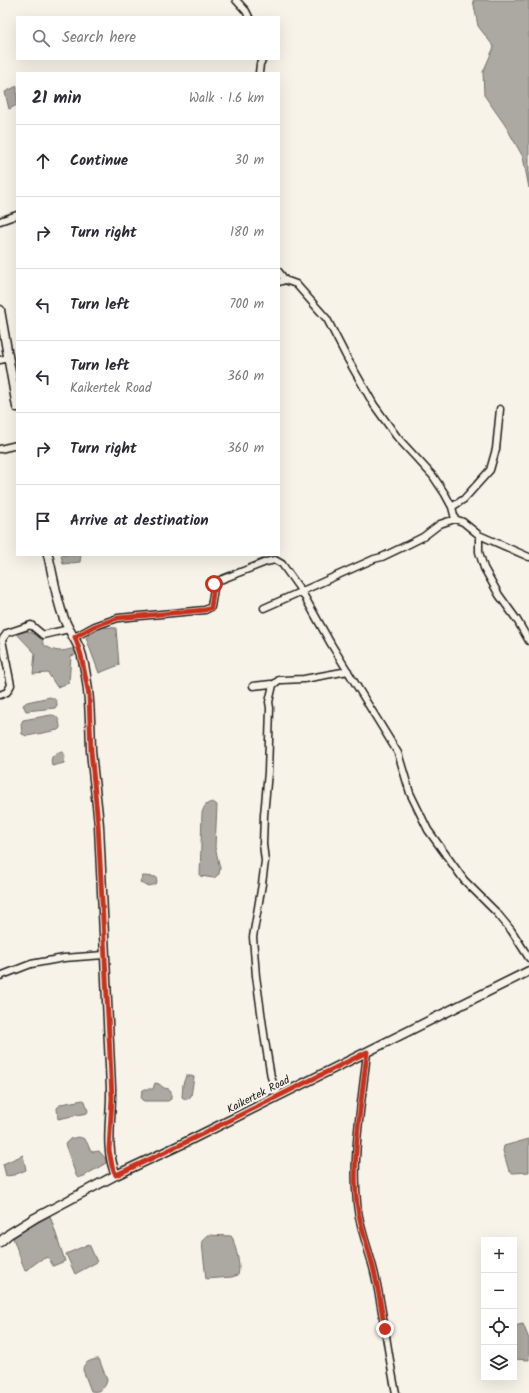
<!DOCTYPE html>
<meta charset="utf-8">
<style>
body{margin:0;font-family:Kalam,sans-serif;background:#f7f7f7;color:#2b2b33}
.controls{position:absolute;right:12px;bottom:12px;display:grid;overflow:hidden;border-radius:0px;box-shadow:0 4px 16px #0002}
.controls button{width:36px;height:36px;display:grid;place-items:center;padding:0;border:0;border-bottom:1px solid #e1e1e2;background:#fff;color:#2b2b33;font:20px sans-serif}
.stop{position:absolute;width:12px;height:12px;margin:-9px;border:3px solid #c8321e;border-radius:50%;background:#fff}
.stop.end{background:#c8321e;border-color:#fff;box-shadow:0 1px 4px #0008}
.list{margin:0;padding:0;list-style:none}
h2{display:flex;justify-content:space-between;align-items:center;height:52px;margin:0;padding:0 16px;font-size:17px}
h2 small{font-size:13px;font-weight:400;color:#7c7c81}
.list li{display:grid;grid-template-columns:26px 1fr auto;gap:12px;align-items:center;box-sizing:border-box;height:72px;padding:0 16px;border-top:1px solid #e1e1e2}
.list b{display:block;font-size:15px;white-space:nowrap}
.list p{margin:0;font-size:13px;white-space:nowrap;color:#7c7c81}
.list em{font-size:13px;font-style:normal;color:#7c7c81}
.icon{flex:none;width:22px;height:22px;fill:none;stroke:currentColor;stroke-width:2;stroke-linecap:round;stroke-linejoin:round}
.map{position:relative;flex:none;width:529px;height:1393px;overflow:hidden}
.search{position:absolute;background:#fff;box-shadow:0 4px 16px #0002;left:16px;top:16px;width:264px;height:44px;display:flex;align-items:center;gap:10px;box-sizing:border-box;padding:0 14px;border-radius:0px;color:#7c7c81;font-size:15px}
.panel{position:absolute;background:#fff;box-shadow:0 4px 16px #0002;left:16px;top:72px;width:264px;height:484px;border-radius:0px}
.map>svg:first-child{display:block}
</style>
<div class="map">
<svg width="529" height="1393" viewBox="0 0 529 1393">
<rect width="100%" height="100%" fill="#f7f3e8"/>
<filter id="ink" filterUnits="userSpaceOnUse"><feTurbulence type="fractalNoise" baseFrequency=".025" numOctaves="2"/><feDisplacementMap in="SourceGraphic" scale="8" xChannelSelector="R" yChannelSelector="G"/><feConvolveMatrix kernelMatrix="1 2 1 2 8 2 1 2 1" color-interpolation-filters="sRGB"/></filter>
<g filter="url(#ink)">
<!-- water -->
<path fill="#aca9a2" stroke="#72716c" d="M473,0H529V188L523,157L505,125L484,95L483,72L494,47L478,26Z
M17,86V105L9,109L5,92Z
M61,555H81L80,562L63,564Z
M103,627L116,628L119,665L99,673L86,638L93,632Z
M26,631L42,636L43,644C56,653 60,652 75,648L78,654L71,656L69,683L57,687L48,673L33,674L35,653L17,634Z
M50,697C55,699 57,700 57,705L55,708L26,711L23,705L27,702Z
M51,715C58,715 60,721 60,728L58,730L27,736L22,734L21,724L23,720Z
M59,752H63L65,756L64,763L52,766C50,758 52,755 59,752Z
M213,802L217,805L215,847L220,868L219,874L214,878L200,876L202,813C204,806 206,803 213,802Z
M143,876L156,877L157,882C153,887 144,887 140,882L142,877Z
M186,1076H191L194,1077L191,1096L188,1099H185L182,1097L183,1084Z
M155,1083L159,1084L164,1088L169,1089L171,1091V1099L168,1101H144L141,1099L142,1091L145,1089H153Z
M83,1100L85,1101L88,1111L87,1113L58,1119L57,1108L61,1104Z
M78,1137C86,1138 87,1142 90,1150L93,1152L99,1151L106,1159V1163L84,1176L78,1178L76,1175L65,1144L70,1139Z
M529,1139V1172L513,1173L509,1171L503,1151L504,1146Z
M23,1155L26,1170L14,1175L6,1176L3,1164Z
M50,1216L65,1261L53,1266L48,1257L40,1260L25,1271L13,1238L29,1227Z
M207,1235L231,1236L233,1239C236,1251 241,1263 238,1275L232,1277L206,1279L202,1243Z
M89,1244L97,1262L75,1274L66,1254Z
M523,1324L529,1339V1360L514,1359V1326Z
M96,1359H99L107,1380C106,1388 99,1393 91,1391L83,1370C83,1363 89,1361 96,1359Z"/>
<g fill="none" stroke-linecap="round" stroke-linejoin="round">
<!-- minor casing -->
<g stroke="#1c1c1c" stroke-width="9">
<path id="minor" d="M236,0L246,11L249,17
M259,73L260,64L263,59
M0,221L17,215
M279,272L285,280
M0,360L9,358
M0,449L17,445
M452,507L464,499L490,470L496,449L500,409
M455,519L463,522L479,535V552L484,568L499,595L517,620L529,641
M479,535L529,557
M264,608L374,559L382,557L405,546L423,537L440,524L455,519L452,507L445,494L433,476L397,437L374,405L346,356L327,319L296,284L285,280L279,282
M75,637L95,626L118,618L205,610L211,607L215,582L266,562L275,560L282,564L302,592L331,644L398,753L410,793L428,830L464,880L497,913L511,930L529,958
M273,685L279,680H282L304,679L348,671
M253,686L271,684L273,685L269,702L270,708L268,772L264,815L263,844L265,861L262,884L253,937L256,976L265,1041L271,1077L278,1096
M0,695L7,692L11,685L2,640L7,633L31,625L43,635L69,629
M0,976L31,964L64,958L104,955
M367,1052C362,1102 352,1153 357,1203C359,1229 371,1254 376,1280C384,1317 388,1355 396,1393"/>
</g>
<!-- secondary casing -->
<g stroke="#1c1c1c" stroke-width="11">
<path id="secondary" d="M0,310L17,407
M48,555C53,575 56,597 63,616C68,631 78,641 82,656C90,688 90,718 91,750C93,776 97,801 99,826C103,913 107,1001 111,1088C112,1117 104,1148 116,1175
M0,1242L9,1234L35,1218L116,1175L182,1144L529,971"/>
</g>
<!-- minor -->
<use href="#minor" stroke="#f7f3e8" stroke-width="6"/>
<!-- secondary -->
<use href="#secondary" stroke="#f7f3e8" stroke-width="8"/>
</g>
</g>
<g fill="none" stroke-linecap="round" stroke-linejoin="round" filter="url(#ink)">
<!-- route -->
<path stroke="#c8321e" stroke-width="5" d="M214,584L211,608L205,610L118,618L95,626L75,637L81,655L89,695L91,751L98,824L109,1035L112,1098L109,1150L112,1166L116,1175L182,1144L367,1052C362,1100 351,1158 357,1204C360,1225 367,1244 372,1263C378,1285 381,1307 385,1329"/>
</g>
<g text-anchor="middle" stroke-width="4" stroke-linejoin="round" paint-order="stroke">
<!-- street labels -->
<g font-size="11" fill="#1c1c1c" stroke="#f7f3e8">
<text transform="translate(258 1094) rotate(-27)" y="4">Kaikertek Road</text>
</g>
</g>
</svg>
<div class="controls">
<button>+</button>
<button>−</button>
<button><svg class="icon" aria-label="locate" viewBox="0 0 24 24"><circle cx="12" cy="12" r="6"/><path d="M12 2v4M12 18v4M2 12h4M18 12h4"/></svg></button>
<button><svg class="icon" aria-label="layers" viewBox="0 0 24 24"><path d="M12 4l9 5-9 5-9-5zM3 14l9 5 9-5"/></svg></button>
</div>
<div class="stop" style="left:214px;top:584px"></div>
<div class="stop end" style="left:385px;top:1329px"></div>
<div class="search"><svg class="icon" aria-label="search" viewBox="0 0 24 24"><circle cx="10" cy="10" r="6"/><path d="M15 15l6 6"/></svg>Search here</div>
<section class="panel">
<h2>21 min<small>Walk · 1.6 km</small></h2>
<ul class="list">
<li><svg class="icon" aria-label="ahead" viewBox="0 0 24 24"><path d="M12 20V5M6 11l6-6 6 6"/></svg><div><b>Continue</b></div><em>30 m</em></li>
<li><svg class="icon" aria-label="right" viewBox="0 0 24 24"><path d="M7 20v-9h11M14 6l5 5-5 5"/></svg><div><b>Turn right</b></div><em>180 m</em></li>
<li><svg class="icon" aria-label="left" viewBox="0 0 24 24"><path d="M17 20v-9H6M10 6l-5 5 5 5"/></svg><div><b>Turn left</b></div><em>700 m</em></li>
<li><svg class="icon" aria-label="left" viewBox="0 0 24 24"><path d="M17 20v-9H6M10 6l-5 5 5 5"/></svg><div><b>Turn left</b><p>Kaikertek Road</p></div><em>360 m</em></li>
<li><svg class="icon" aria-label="right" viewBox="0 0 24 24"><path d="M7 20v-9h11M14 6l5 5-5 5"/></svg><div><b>Turn right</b></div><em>360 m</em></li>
<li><svg class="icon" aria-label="arrive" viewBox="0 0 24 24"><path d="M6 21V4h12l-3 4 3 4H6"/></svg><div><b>Arrive at destination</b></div></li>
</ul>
</section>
</div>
